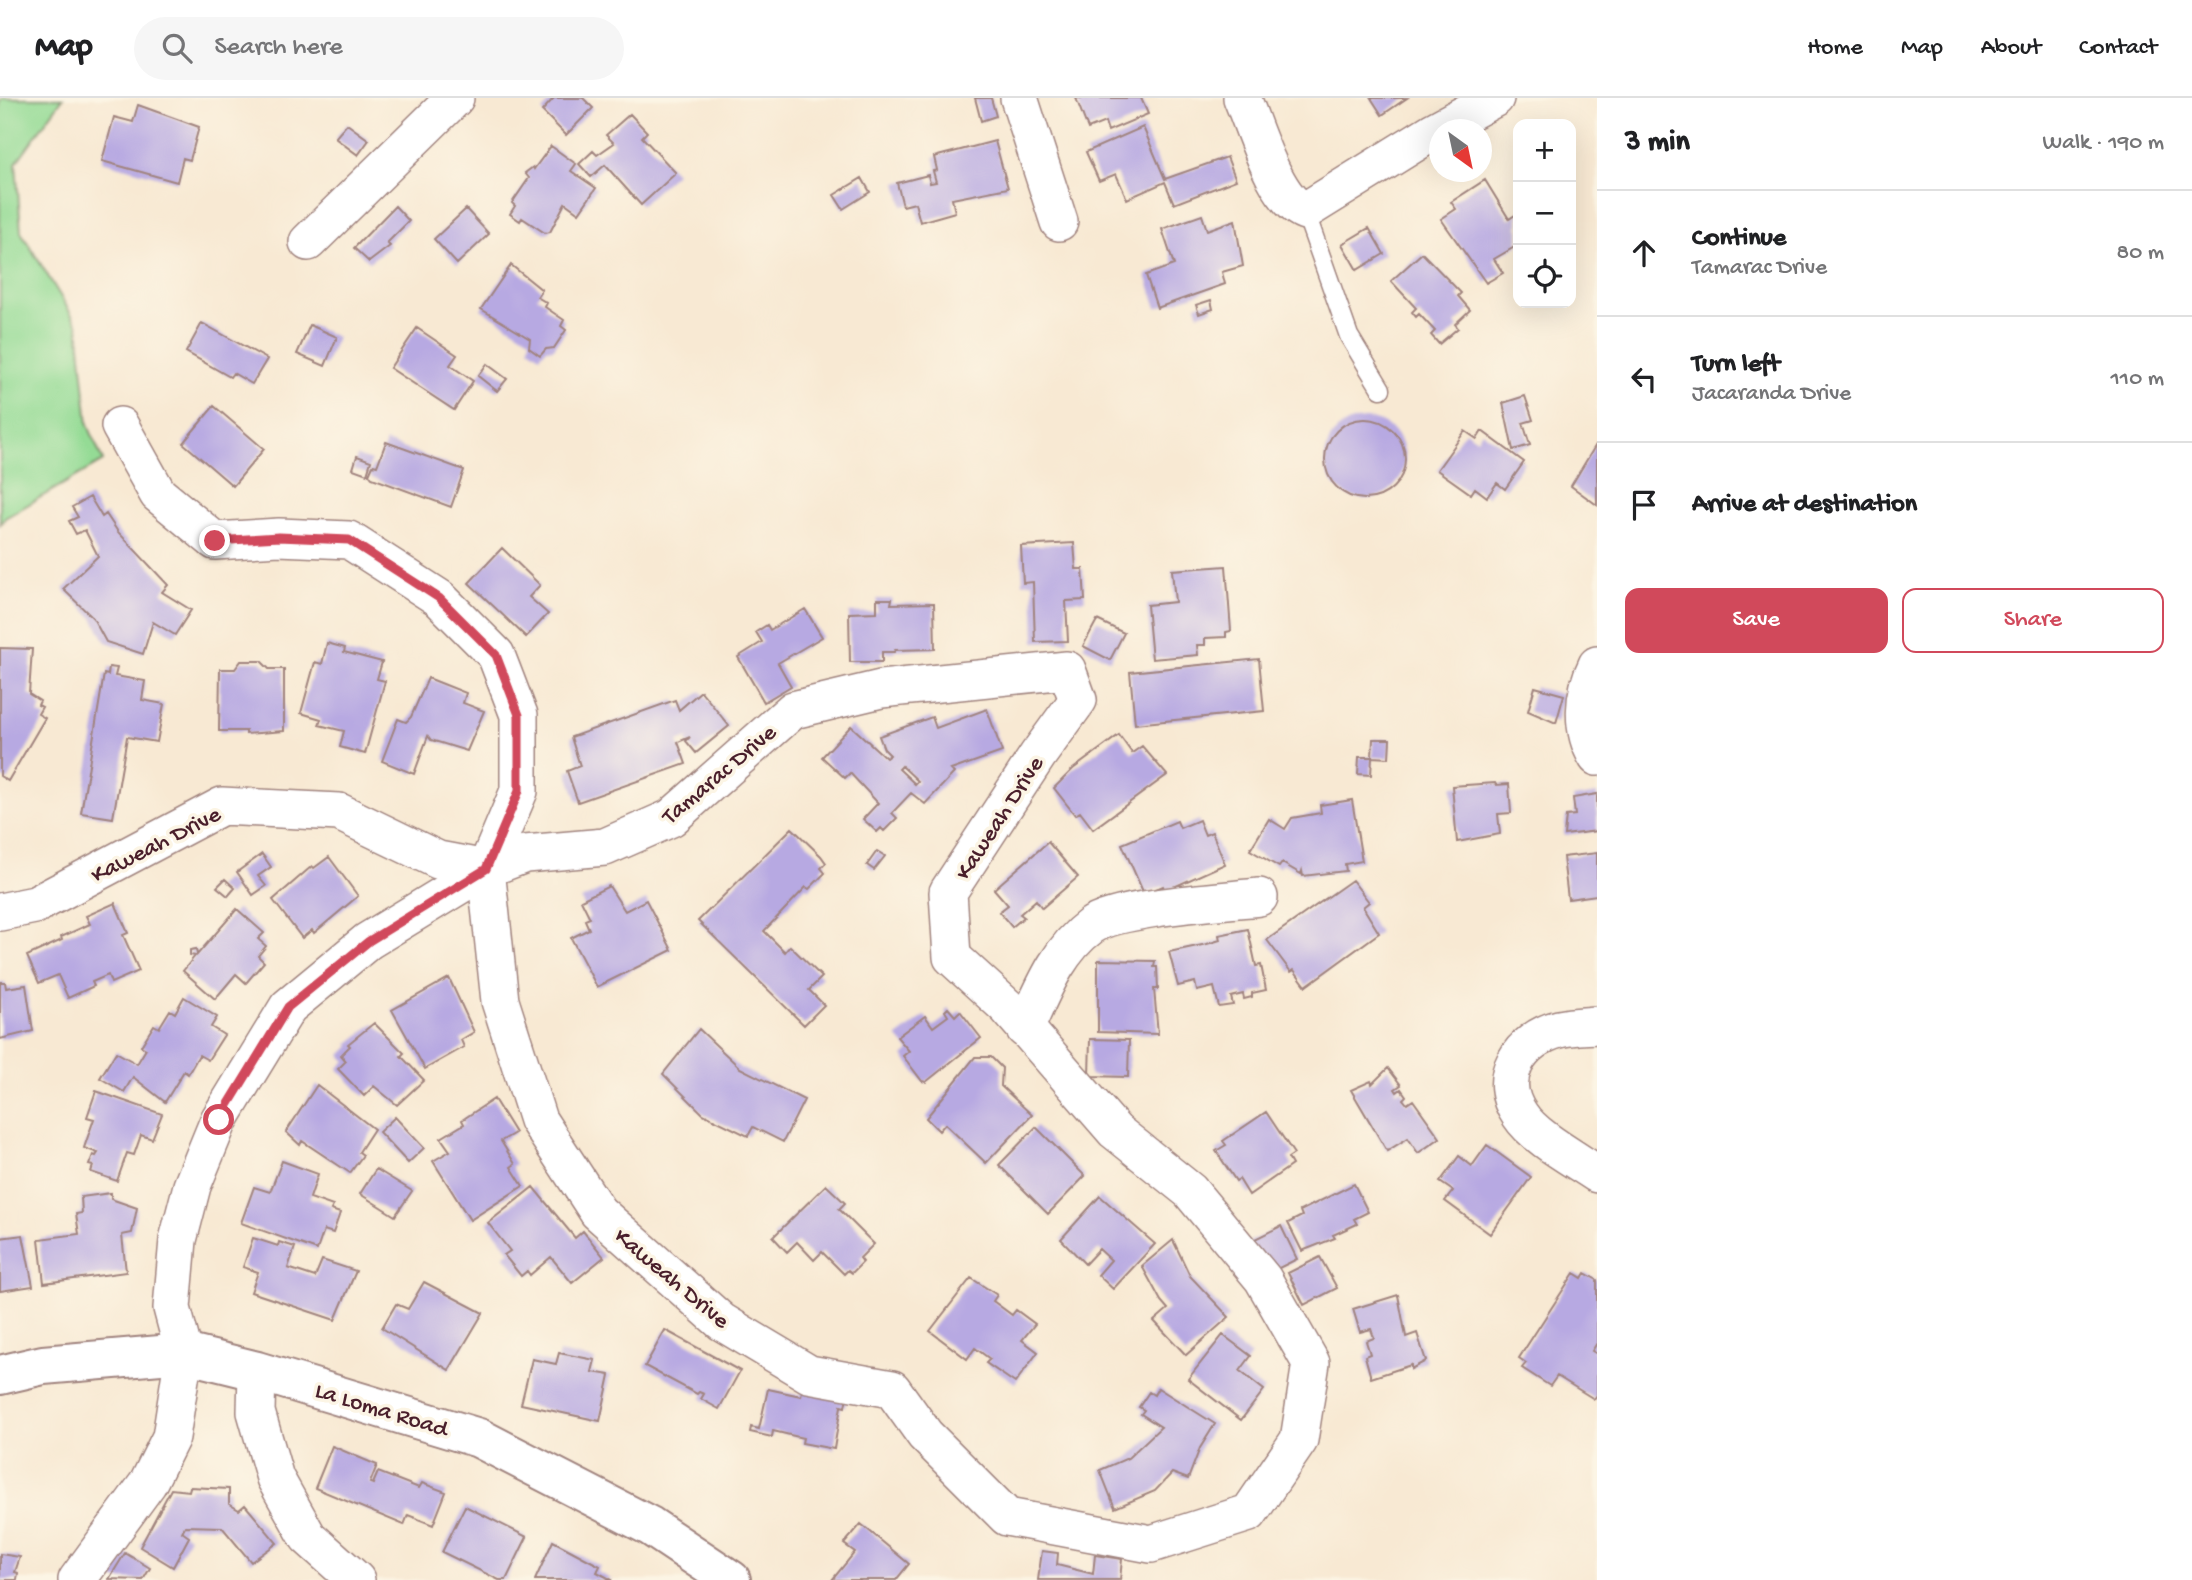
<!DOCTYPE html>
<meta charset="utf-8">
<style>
body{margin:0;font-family:"Gochi Hand",sans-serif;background:#f6f6f6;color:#202124}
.controls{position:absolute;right:21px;top:21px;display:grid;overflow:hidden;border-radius:14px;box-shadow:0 7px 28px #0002}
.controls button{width:63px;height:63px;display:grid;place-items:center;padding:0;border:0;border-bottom:2px solid #e0e0e0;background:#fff;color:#202124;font:35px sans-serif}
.compass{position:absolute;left:1429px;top:21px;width:63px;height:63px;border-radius:50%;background:#fff;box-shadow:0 7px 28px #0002;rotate:147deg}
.stop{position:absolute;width:21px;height:21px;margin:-16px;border:5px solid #d1495b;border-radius:50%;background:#fff}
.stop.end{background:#d1495b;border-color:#fff;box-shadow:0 2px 7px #0008}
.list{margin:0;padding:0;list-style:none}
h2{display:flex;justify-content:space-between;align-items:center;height:91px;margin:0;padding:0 28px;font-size:30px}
h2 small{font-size:23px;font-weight:400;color:#757577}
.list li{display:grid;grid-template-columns:46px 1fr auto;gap:21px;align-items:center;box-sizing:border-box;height:126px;padding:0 28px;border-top:2px solid #e0e0e0}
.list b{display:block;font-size:26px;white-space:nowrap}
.list p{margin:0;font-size:23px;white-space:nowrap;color:#757577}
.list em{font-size:23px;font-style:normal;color:#757577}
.actions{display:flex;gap:14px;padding:21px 28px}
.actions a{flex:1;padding:16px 0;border:2px solid #d1495b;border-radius:14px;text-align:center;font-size:24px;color:#d1495b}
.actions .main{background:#d1495b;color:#fff}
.icon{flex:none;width:38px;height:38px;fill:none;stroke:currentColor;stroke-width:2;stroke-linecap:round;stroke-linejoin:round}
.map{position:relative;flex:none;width:1597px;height:1482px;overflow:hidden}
header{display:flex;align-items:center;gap:42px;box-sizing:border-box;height:98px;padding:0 35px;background:#fff;border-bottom:2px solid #e0e0e0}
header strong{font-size:33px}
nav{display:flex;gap:38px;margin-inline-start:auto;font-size:24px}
.search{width:490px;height:63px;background:#f6f6f6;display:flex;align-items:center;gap:18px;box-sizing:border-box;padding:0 24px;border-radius:38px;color:#757577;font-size:26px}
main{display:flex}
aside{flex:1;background:#fff}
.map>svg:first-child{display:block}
</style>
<header>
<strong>Map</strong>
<div class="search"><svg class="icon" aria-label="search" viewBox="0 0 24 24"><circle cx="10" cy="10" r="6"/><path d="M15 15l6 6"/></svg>Search here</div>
<nav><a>Home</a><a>Map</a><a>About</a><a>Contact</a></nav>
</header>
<main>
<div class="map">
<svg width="1597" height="1482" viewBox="0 0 1597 1482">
<rect width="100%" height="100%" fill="#fcf5e5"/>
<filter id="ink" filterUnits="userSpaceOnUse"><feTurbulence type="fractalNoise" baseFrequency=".0143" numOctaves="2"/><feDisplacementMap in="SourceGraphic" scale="14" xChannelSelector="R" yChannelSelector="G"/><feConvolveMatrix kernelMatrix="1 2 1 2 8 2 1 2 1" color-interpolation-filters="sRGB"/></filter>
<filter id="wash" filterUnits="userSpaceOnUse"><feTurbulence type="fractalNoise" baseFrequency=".00686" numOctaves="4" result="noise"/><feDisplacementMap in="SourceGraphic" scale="28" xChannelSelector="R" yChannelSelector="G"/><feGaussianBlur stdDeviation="1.57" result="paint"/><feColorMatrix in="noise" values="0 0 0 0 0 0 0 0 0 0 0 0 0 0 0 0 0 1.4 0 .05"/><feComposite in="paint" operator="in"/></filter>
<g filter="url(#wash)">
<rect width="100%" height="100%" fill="#f8e9d3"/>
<!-- green -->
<path fill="#94db95" stroke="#6f7d60" stroke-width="2" d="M3,0H63L16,65L21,134L78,227L88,327L103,363L5,420L0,426V3Z"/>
<g id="blocks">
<!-- building -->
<path fill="#b7a9e2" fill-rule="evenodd" d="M554,0H583L593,10L566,37L542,13Z
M975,0H991L996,18L981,23Z
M1076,0H1141L1148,16L1108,33L1105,24L1088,31Z
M1371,0H1407L1382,17Z
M138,7L199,29L190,62L183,60L177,84L102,63L114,19L133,24Z
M630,16L647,34L642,39L676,75L641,107L605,67L591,79L579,66L593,53L597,57L614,45L606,37Z
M347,26L369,42L358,57L335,40Z
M1143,29L1165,81L1227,59L1236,82L1174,106L1165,84L1127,101L1116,76L1099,83L1086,54Z
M995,43L1008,90L952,101L955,114L920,124L915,105L903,108L897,85L928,77L930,85L936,84L933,73L937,72L934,59Z
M551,48L576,66L571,73L596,90L579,115L565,105L550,134L545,135L522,120L520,123L510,116L515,108L512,105L529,80L525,75L533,69L534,71Z
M862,80L870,94L843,111L834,97Z
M1485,82L1509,121L1518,115V147L1494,161L1503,175L1486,185L1441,121L1456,111L1451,104Z
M395,108L409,123L387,145L390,148L369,164L354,150Z
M466,111L489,136L457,166L434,141Z
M1202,117L1207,132L1235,122L1243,168L1222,174L1225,186L1157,210L1146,177L1174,167L1162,131Z
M1369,130L1384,156L1357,172L1342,146Z
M1422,155L1461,195L1458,198L1470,212L1455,226L1458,230L1439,246L1431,237L1435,233L1419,216L1416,219L1412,214L1416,210L1391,183Z
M511,167L542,192L537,199L547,205L545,209L564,222L561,228L566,232L554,250L546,251L540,258L529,250L530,241L481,211Z
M1211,202L1213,211L1199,216L1196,207Z
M202,225L267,261L252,286L233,275L230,279L186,254Z
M310,227L337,239L325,268L297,256Z
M417,230L457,257L450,267L473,283L454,312L390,270Z
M487,266L507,281L497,293L478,278Z
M1525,298L1533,322L1523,325L1530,347L1513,352L1503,305Z
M214,308L264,351L233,388L183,345Z
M1325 361a40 40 0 1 1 80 0a40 40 0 1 1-80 0Z
M1465,333L1477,341L1482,333L1524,364L1505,391L1497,385L1487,399L1475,390L1471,396L1437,372Z
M386,344L464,372L451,409L372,380L369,376L373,367L377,368Z
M1597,345V407L1571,388Z
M357,358L371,363L367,376L353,371Z
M90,399L102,419L106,416L118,434L168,487L162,494L191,512L175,537L153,524L143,556L106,544L93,520L63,491L98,458L85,432L76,436L69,423L78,419L72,409Z
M1074,445L1076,471H1083L1085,502L1066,503L1068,543L1035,544L1033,484L1023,485L1021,448Z
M502,450L540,487L529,499L548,516L526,539L469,485Z
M1226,468L1231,533L1226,534V539L1205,540V547H1197L1198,557L1152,561L1147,507L1175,504L1172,472Z
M877,501H892L891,506L934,505L935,551L895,552L894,554H882V564H850L849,515L877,514Z
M805,511L822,539L778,565L791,588L764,604L738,559L762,544L756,534L767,527L770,532Z
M1097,522L1124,535L1110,562L1083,548Z
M327,545L345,550L344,554L382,564L377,581L385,583L365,656L340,649L344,633L319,627L321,621L301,615L315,564L322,566Z
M0,550L32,551L29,596L40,603L38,607L42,609L38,616L45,620L8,683L0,678Z
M1259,561L1264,613L1135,626L1130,574Z
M241,563H261L269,571H284V633L246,636V633H219L220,571H235Z
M109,569L117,570L115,578L145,583L142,602L164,606L157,644L127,639L113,720L81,715L104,576L108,577Z
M428,580L466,595L463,605L484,613L467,653L431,642L428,638L414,676L382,663L398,621L406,624L411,619Z
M1535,589L1564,597L1556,625L1528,613Z
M701,593L729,628L696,655L686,643L690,639L678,644L686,666L578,704L567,673L580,668L571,639L675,602L679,612Z
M987,611L1002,654L951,672L954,675L925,706L911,695L892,715L897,720L884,733L881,730L877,734L863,721L878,705L850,675L845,680L822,659L851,628L886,660L890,657L884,651L879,638L932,619L936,630ZM902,668L918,683L915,686L899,671Z
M1119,637L1132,655L1142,648L1167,677L1093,731L1080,714L1075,717L1054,690L1073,671Z
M1373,641H1390L1389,660L1372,659Z
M1359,659H1372L1371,677L1358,676Z
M1495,685L1496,687L1509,686L1511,715L1498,716L1500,736L1457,744L1452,688Z
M1597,696V733L1564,737L1566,718L1575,717L1573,700Z
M1352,702L1362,763L1345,766L1346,773L1303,778L1302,773L1301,776L1282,765L1279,769L1250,752L1269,721L1285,731L1292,720L1321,715L1320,707Z
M1199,722L1205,737L1212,734L1225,766L1165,793L1163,788L1144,796L1122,746L1177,723L1180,730Z
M792,730L821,758L826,765L821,770L825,775L809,791L806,789L764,833L785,854L790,848L822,879L809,892L824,907L804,927L698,823Z
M1048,744L1078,779L1042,810L1036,802L1020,816L1024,819L1012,829L999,814L1008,807L994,791Z
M877,753L885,758L874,772L867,767Z
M1597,755V797L1568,801L1563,759Z
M262,756L271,769L258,778L266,788L253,797L237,774Z
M329,759L358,798L314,835L312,832L302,840L273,802L312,768L314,770Z
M225,781L235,790L228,798L217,789Z
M1352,782L1369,804L1363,809L1379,835L1306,888L1294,872L1291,874L1267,842Z
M609,788L625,813L646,802L672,852L597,889L571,840L589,831L585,822L590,820L581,802Z
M115,805L128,835L123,837L139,873L111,885L108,877L92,884L94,888L68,900L58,877L39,885L27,858L62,842L61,839L90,826L86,818Z
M237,811L264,835L258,841L266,848L258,858L264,864L246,885L236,876L215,901L183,873L195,858L190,857V852L196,851L197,857Z
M1248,831L1256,868L1261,867L1266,892L1252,895V899L1244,901L1243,896L1231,899L1233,907L1219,909L1214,889L1197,893L1195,884L1178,888L1169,854L1207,846L1220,842L1219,837Z
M1098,862L1155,863L1154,869H1157L1158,891H1154L1158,936L1098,934Z
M449,880L474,934L461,942L464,949L425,971L392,912Z
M0,884H5L6,890L26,887L33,933L0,941Z
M184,899L217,919L211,929L224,937L208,962L199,957L188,976L184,973L165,1004L133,979L124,994L100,980L116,954L137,966L146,951L141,948L154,927L159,930L170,912L175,915Z
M948,910L955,918L960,913L981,940L926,984L922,983L903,958L909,953L897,939L925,918L933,929L948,918L945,913Z
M374,925L404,955L401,958L424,982L397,1007L374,988L364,998L338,971L346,963L341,957L350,948L348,946Z
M699,931L740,970L804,1002L783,1044L753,1029L748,1038L703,1016L663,976Z
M1090,941L1129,942L1128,979L1089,978Z
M975,959H991L1002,970L1001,988L1032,1017L986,1065L945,1026L939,1033L926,1020Z
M1388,970L1401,987L1395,991L1397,994L1401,991L1406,998L1403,1001L1407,1006L1413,1002L1440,1040L1418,1055L1408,1040L1387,1053L1351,992L1371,983L1372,986Z
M317,987L374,1031L359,1054L363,1057L350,1075L302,1043L300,1047L286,1034Z
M96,993L162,1016L152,1041L141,1037L134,1057L127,1055L117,1083L91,1074L93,1068L89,1067L93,1057L96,1058L98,1055L84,1050L94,1021L87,1019Z
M494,1001L515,1035L501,1043L515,1066L511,1069L523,1088L470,1122L433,1063L450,1053L441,1040L464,1026L462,1022Z
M1266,1014L1294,1056L1288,1060L1292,1067L1249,1097L1239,1081L1236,1083L1216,1053L1226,1047L1223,1043Z
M395,1019L424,1050L408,1065L379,1034Z
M1036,1029L1085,1078L1048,1116L999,1067Z
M1487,1047L1531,1079L1490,1136L1445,1103L1453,1093L1440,1084L1459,1058L1472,1068Z
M282,1063L318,1076L310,1100L333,1108L331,1112L340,1115L333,1135L324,1132L317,1152L241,1125L254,1089L270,1094Z
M376,1071L412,1093L395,1118L360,1096Z
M1354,1086L1368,1114L1354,1121L1357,1126L1333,1137L1335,1140L1302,1153L1288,1125L1302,1118L1300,1113Z
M826,1087L845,1105L839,1111L874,1146L860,1160L863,1164L852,1175L848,1172L844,1176L822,1154L814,1162L797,1144L787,1154L773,1139Z
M533,1089L575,1140L583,1133L604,1159L572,1185L551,1159L530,1177L527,1173L521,1178L504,1157L510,1153L488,1125Z
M111,1095V1101L137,1110L132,1135L122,1137L126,1174L44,1185L39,1141L79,1136L76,1116L82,1115L81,1099Z
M1100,1098L1155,1146L1113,1191L1098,1177L1111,1162L1099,1151L1085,1166L1061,1141Z
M1281,1128L1297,1161L1265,1177L1249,1144Z
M23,1137L33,1188L0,1193V1140Z
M253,1140L278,1148L279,1144L295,1149L288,1170L315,1179L322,1162L356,1173L335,1222L251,1194L258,1174L243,1169Z
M1173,1142L1190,1178L1229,1219L1186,1257L1154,1223L1168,1211L1161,1203L1142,1168Z
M1320,1159L1337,1190L1304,1207L1288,1175Z
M1574,1175L1582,1180L1585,1175L1597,1182V1245L1592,1253L1597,1256V1297L1594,1301L1557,1278L1550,1288L1522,1270L1526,1265L1519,1260Z
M971,1180L997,1197L993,1203L1012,1217L1016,1212L1035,1226L1022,1242L1038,1254L1015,1285L986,1265L990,1261L975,1250L967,1261L930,1233Z
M424,1184L483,1215L449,1272L382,1230L396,1206L408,1211Z
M1398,1197L1406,1239L1417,1235L1426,1263L1411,1271V1267L1371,1280L1365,1258L1370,1256L1366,1243L1374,1240L1371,1231L1360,1234L1353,1211Z
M665,1232L740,1273L719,1311L701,1301L704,1296L699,1294L697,1296L645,1268Z
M1223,1237L1251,1258L1240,1273L1264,1292L1241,1322L1188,1281Z
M559,1255L595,1262L592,1274L610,1277L600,1323L521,1306L532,1261L556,1266Z
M803,1288L847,1298L845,1309L841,1308L834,1351L802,1345L803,1340L773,1333L772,1339L750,1334L751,1329L759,1331L768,1291L801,1298Z
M1158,1290L1215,1326L1200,1350L1188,1381L1172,1375L1155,1393L1115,1410L1100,1372L1128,1360L1161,1329L1141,1316L1144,1312L1139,1309L1149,1294L1154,1297Z
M332,1348L377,1367L370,1385L373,1386L378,1374L419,1390L422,1385L446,1394L433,1427L408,1417L404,1427L315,1390Z
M190,1389L229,1391V1406L239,1412L245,1407L277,1445L251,1464L222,1429L185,1428L182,1434L189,1439L173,1469L140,1449L171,1391L189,1393Z
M465,1408L527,1439L506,1482H499L442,1454Z
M861,1426L909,1466L896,1482H832L855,1454L844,1446Z
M553,1443L600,1468L597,1474L612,1482H535Z
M1042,1453L1058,1455L1057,1467L1093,1476L1095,1457L1122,1461L1120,1482H1038Z
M125,1455L150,1470L143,1482L109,1481Z
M0,1456L20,1459L15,1474L18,1475L17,1482H0Z"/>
</g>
</g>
<g filter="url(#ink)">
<use href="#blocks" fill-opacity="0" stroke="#a1847f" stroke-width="2"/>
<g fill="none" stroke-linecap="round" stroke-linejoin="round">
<!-- lane casing -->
<g stroke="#a1847f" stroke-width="21">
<path id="lane" d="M1305,113L1349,238L1381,291"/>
</g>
<!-- street casing -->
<g stroke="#a1847f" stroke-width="40">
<path id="street" d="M1019,0L1059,124
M1242,0C1255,30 1275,102 1305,113L1434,33L1495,0
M308,144L455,0
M120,328L158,396L215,443L279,439L349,442L439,500L496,557L519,617V693L486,771
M1597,567C1583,595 1580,631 1597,659
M0,814L35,807L222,708L339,714L438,762L486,771L500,903L538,1022L598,1114L722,1224L809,1276L892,1291L925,1337L1007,1419L1151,1446L1249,1415L1299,1342L1311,1265L1263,1181L1190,1093L1115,1033L1007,909L952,859L948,794L1038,657L1078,602L1067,572L881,591L793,612L671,720L605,749L525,756L486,771L368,843L288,909L219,1022L192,1088L178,1142L172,1210L184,1255L171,1339L148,1385L77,1482
M1597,927C1585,928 1571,928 1559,931C1520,941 1494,980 1520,1017C1534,1039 1575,1061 1597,1076
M1025,931C1042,894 1057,853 1091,828C1118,809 1223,803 1259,799
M257,1273L256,1314L275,1380L308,1439L356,1482"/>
</g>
<!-- secondary casing -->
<g stroke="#a1847f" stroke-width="42">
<path id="secondary" d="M0,1277L43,1267L184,1255L257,1273L479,1340L650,1428L731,1482"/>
</g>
<!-- lane -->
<use href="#lane" stroke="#fff" stroke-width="18"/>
<!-- street -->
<use href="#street" stroke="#fff" stroke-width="37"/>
<!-- secondary -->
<use href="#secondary" stroke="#fff" stroke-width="38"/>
</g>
</g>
<g fill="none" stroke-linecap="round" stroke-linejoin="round" filter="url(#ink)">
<!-- route -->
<path stroke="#d1495b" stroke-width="9" d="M215,443L279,439L349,442L439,500L496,557L519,617V693L486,771L369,843L288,909L219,1022"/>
</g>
<g text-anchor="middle" stroke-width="7" stroke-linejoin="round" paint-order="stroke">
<!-- street labels -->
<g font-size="24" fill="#4a1f2b" stroke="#fcf5e5">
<text transform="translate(718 675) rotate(-40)" y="8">Tamarac Drive</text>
<text transform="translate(998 719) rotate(-57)" y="8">Kaweah Drive</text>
<text transform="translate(155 745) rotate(-27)" y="8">Kaweah Drive</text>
<text transform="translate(673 1179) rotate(40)" y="8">Kaweah Drive</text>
<text transform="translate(382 1310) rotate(17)" y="8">La Loma Road</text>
</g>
</g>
</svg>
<div class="controls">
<button>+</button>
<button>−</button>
<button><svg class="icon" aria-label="locate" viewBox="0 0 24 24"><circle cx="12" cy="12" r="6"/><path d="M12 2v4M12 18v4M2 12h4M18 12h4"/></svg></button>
</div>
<svg class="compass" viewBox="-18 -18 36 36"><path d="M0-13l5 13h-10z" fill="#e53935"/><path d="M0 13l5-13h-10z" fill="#757577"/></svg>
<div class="stop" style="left:219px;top:1022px"></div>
<div class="stop end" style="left:215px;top:443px"></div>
</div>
<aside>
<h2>3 min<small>Walk · 190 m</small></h2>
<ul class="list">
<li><svg class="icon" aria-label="ahead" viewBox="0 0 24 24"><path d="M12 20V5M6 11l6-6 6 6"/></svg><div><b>Continue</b><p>Tamarac Drive</p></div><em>80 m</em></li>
<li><svg class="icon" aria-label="left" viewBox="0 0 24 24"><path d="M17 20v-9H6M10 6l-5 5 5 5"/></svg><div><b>Turn left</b><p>Jacaranda Drive</p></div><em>110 m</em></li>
<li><svg class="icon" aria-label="arrive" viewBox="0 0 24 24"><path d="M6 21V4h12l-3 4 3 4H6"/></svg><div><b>Arrive at destination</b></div></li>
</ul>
<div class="actions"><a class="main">Save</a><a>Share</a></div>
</aside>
</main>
